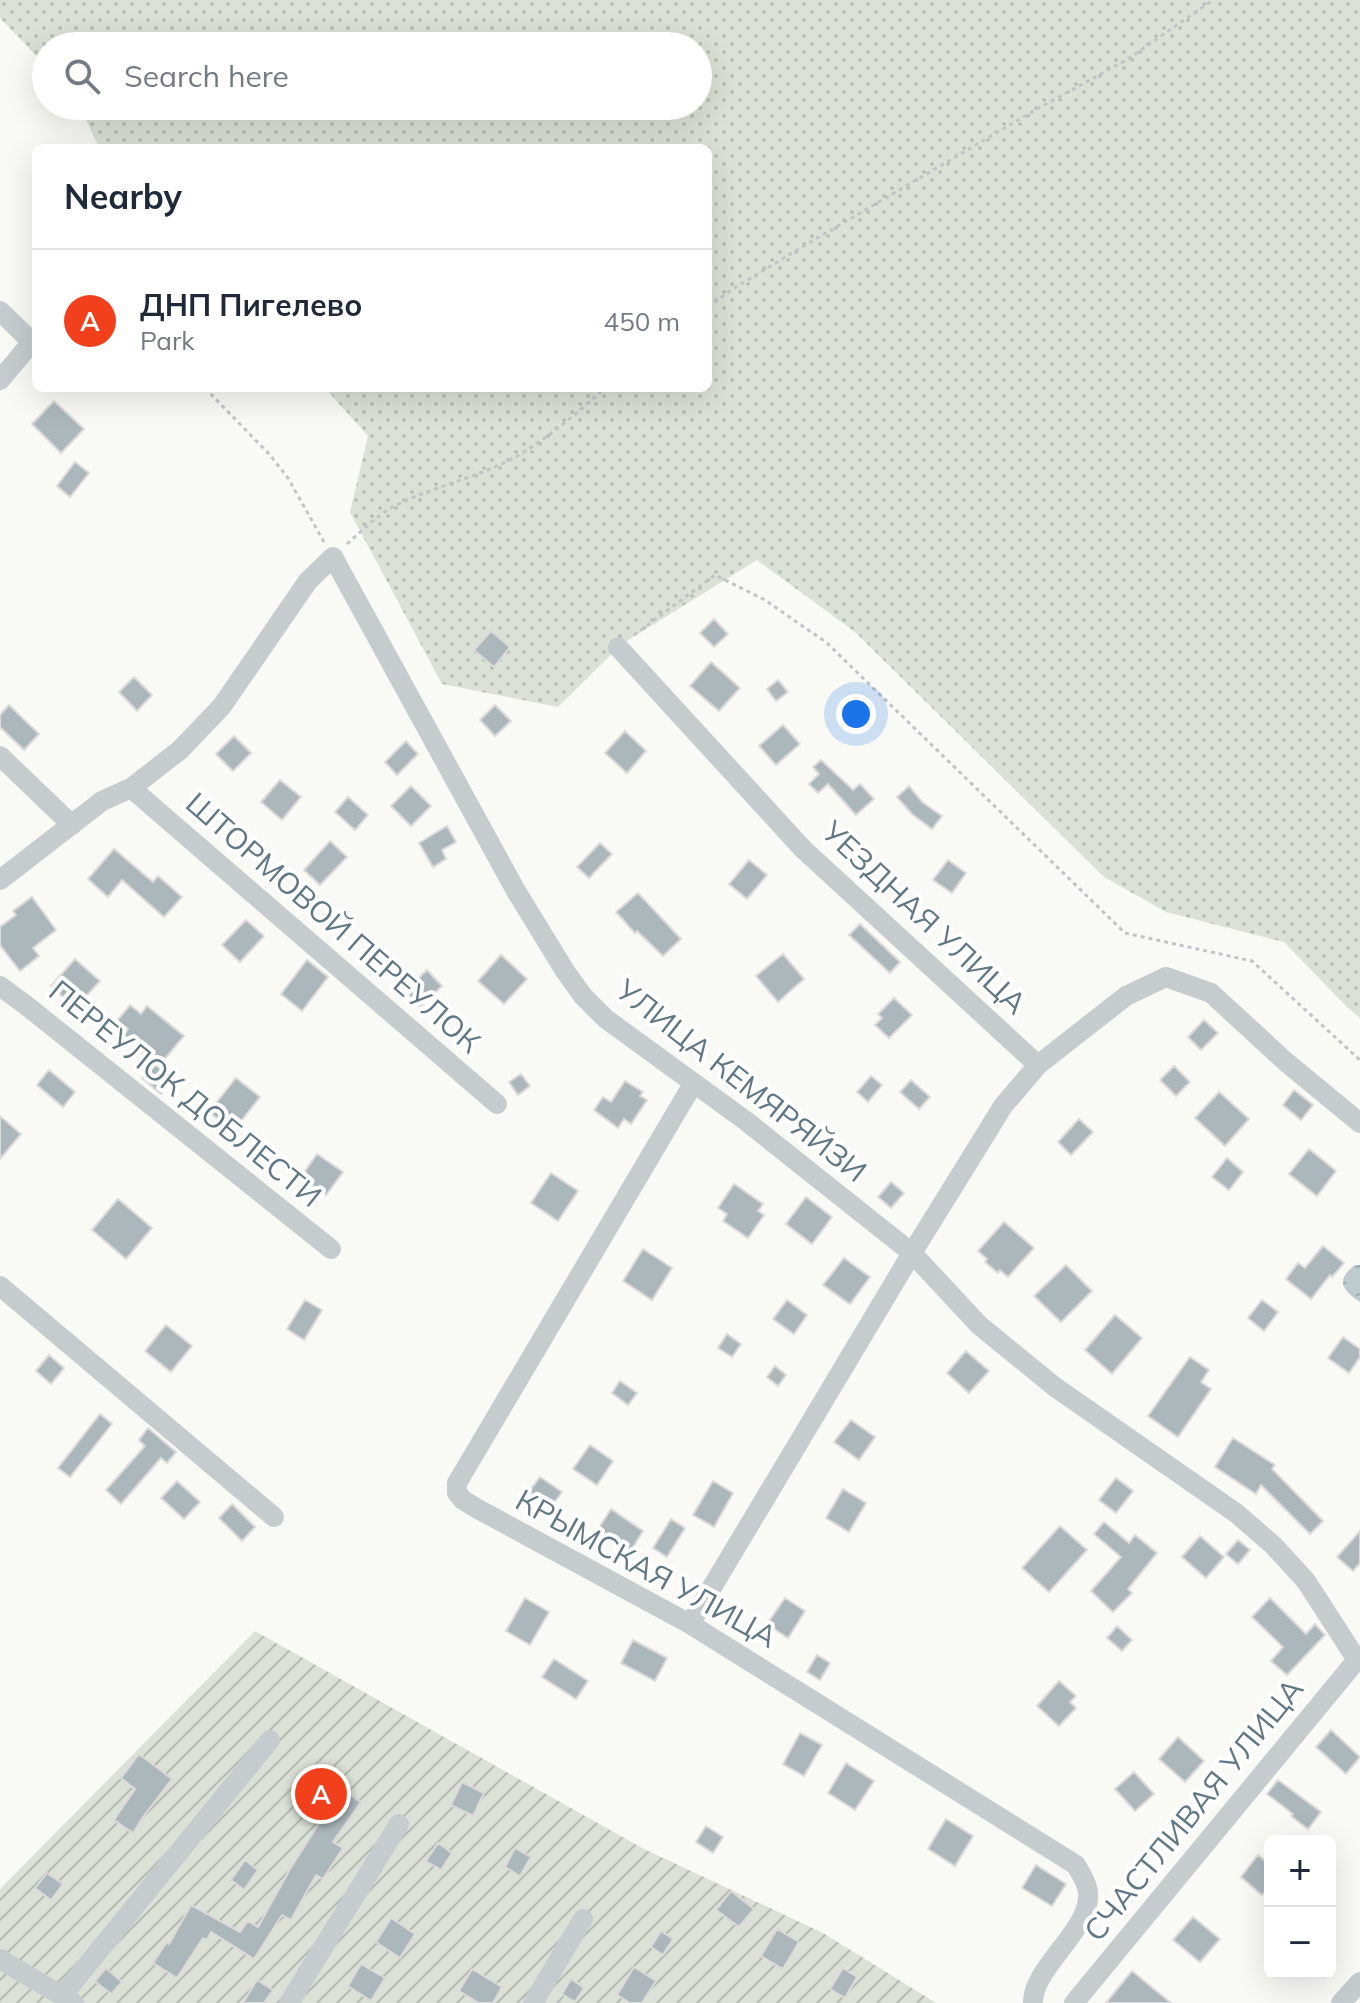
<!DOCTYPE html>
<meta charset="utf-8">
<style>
body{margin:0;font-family:Mulish,sans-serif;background:#f6f6f7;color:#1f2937}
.controls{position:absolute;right:24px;bottom:24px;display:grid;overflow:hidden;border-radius:12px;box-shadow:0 8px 32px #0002}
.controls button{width:72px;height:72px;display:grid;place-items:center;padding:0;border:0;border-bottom:2px solid #e0e1e3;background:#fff;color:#1f2937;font:40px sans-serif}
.you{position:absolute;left:856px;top:714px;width:28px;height:28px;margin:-20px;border:6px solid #fff;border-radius:50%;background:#1a73e8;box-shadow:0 0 0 12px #1a73e833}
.badge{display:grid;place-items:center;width:52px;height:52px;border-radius:50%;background:#f23f1c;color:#fff;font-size:26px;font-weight:700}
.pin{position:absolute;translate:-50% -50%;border:4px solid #fff;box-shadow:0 2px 8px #0006}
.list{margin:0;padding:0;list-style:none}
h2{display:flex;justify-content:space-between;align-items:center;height:104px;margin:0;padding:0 32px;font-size:34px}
h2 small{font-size:26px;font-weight:400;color:#747a83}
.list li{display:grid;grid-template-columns:52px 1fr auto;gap:24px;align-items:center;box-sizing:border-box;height:144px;padding:0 32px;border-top:2px solid #e0e1e3}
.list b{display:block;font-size:30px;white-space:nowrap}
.list p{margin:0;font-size:26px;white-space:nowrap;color:#747a83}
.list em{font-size:26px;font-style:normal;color:#747a83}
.icon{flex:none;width:44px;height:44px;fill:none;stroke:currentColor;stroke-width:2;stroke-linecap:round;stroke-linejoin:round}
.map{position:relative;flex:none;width:1360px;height:2003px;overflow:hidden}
.search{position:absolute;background:#fff;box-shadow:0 8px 32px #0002;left:32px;top:32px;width:680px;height:88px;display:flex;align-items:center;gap:20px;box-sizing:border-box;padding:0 28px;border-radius:44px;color:#747a83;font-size:30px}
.panel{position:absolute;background:#fff;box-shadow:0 8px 32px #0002;left:32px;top:144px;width:680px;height:248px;border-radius:12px}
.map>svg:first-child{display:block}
</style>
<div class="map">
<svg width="1360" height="2003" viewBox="0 0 1360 2003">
<defs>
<pattern id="grass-dots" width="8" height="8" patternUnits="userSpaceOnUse" patternTransform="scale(2)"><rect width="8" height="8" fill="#dbe1d6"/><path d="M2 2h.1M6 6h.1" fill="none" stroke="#b5bbb3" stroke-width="1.8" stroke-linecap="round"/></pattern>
<pattern id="garden-furrows" width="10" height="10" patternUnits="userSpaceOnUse" patternTransform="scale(2)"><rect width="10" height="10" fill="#dbe1d6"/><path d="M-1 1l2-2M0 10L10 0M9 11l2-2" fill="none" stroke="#b5bbb3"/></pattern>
<pattern id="water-ripples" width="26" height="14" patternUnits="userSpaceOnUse" patternTransform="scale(2)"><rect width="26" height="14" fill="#bdcbcf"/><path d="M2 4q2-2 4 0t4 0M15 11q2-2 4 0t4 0" fill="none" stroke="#9daaae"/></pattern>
</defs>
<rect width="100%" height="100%" fill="#f9f9f6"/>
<!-- grass -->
<path fill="url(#grass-dots)" d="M0,0H1360V1018L1347,1007L1284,942L1166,912L1104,877L855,632L757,560L622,644L558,707L442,684L350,512L368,436L325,388H708V148H99L80,106H698V46H46V66L0,18Z"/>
<!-- garden -->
<path fill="url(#garden-furrows)" d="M255,1631L644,1849L823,1933L936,2003H0V1889Z"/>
<!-- water -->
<path fill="url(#water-ripples)" d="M1355,1265H1360V1302C1342,1290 1335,1280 1355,1265Z"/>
<!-- building -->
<path fill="#acb7bc" stroke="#dbdad8" stroke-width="2" d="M54,401L84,429L61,453L32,424Z
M75,462L89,473L70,497L57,486Z
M714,619L728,634L714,647L700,633Z
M491,631L510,647L494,667L474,650Z
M711,662L740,688L719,711L690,686Z
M134,677L152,695L137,711L119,692Z
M778,680L788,692L776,701L767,689Z
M9,705L39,734L24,750L0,727V715Z
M495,705L511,721L495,736L480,720Z
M783,725L800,744L776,765L759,746Z
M625,731L646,751L627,773L605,753Z
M234,736L251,753L233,771L216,754Z
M406,741L418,754L397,775L385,762Z
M821,760L853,790L860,784L874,799L856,815L828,784L818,793L809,784L819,774L813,767Z
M280,780L301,797L282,820L261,802Z
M411,786L431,806L411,826L391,806Z
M909,786L922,802L942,816L932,829L912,814L897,797Z
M348,797L368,815L355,830L335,812Z
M447,826L456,842L442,850L446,859L433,867L419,843Z
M330,841L347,857L320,885L304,870Z
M600,843L612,854L589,878L577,867Z
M114,849L153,882L158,876L182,897L164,917L122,880L108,897L88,879Z
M749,860L767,875L747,899L729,884Z
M948,860L966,873L952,893L933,880Z
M638,893L681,939L663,956L637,931L635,933L616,912Z
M32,897L56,930L33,948L39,956L20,971L0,945V927L16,915L13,911Z
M246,920L264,936L240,962L222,945Z
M860,924L900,962L890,973L849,935Z
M783,954L804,979L778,1002L756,976Z
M501,955L527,979L504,1004L478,981Z
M75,959L100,981L75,1008L51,986Z
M307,960L328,977L302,1011L281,994Z
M427,970L442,986L420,1007L405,991Z
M894,998L912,1015L889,1038L875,1025L882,1018L878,1014Z
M130,1005L141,1014L147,1006L184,1036L158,1067L122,1037L128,1029L117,1021Z
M1204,1020L1218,1033L1201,1050L1188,1037Z
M154,1064L173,1079L161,1094L142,1078Z
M1174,1066L1190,1082L1176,1096L1160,1080Z
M49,1070L75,1092L63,1107L37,1085Z
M521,1074L530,1086L518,1095L509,1082Z
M871,1076L882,1085L868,1102L857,1092Z
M236,1078L260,1097L237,1126L226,1117L222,1122L209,1112Z
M911,1080L930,1097L919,1109L900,1092Z
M625,1081L643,1092L640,1096L647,1100L631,1124L624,1119L618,1128L594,1110L603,1097L611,1102Z
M1294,1090L1313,1105L1301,1120L1283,1105Z
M1219,1092L1249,1119L1225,1146L1195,1118Z
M0,1116L21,1134L0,1159Z
M1079,1119L1093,1132L1071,1155L1058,1142Z
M1309,1149L1336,1171L1317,1196L1289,1174Z
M317,1154L343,1172L326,1195L301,1177Z
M1227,1158L1243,1172L1229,1190L1212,1177Z
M551,1173L578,1191L558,1221L531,1203Z
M891,1182L904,1193L891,1208L878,1197Z
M734,1184L763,1204L758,1211L764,1215L748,1238L723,1221L727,1214L718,1208Z
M806,1197L832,1217L812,1244L786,1224Z
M118,1199L152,1228L126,1259L92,1230Z
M1004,1222L1034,1248L1008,1277L1000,1270L998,1273L985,1262L987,1259L978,1251Z
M1323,1246L1344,1263L1332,1277L1330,1275L1311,1299L1286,1279L1298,1263L1305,1268Z
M643,1249L672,1268L652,1300L623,1281Z
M844,1258L870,1277L850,1304L823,1285Z
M1066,1265L1092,1291L1061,1322L1034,1296Z
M305,1300L322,1310L304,1340L287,1329Z
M787,1300L807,1315L794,1334L773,1319Z
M1262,1300L1278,1312L1264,1331L1248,1318Z
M1115,1315L1142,1338L1112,1374L1085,1350Z
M166,1325L192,1346L171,1372L145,1351Z
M727,1334L741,1344L732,1357L718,1348Z
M1343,1337L1360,1349V1357L1349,1373L1328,1358Z
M966,1351L989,1371L969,1393L947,1373Z
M49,1355L64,1368L51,1384L36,1371Z
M1190,1357L1209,1370L1201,1382L1211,1389L1178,1437L1148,1416Z
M775,1366L786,1375L778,1386L767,1377Z
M620,1381L637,1393L628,1405L612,1393Z
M100,1414L112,1424L70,1477L58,1468Z
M851,1420L875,1437L859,1460L834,1442Z
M148,1428L176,1452L167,1463L161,1458L121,1504L106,1490L145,1446L139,1440Z
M1233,1438L1275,1465L1272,1469L1323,1521L1310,1534L1261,1485L1256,1494L1215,1467Z
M590,1445L613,1461L597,1485L573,1469Z
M540,1477L562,1492L550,1508L528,1493Z
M1116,1478L1133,1491L1116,1513L1099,1500Z
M177,1481L200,1502L184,1519L161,1498Z
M713,1481L733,1493L714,1527L693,1515Z
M843,1489L866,1503L849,1532L826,1518Z
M232,1504L255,1527L242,1541L219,1518Z
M611,1509L643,1531L630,1552L597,1531Z
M671,1519L685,1528L667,1557L653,1548Z
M1104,1522L1129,1543L1135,1535L1157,1553L1128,1589L1132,1593L1113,1612L1091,1591L1121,1557L1094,1534Z
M1060,1526L1087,1550L1049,1592L1022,1568Z
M1360,1531V1563L1353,1571L1337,1557Z
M1200,1536L1224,1557L1206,1578L1182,1557Z
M1238,1540L1250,1550L1238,1564L1226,1554Z
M525,1598L549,1612L530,1645L506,1631Z
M785,1598L805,1611L788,1638L767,1624Z
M1270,1598L1306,1634L1315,1624L1325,1635L1287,1675L1271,1661L1283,1647L1252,1617Z
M1117,1626L1132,1640L1122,1651L1107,1638Z
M633,1640L667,1658L655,1681L621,1663Z
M817,1655L830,1663L820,1680L807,1672Z
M554,1659L588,1681L576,1699L542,1677Z
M1059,1681L1076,1696L1070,1702L1076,1708L1059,1726L1037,1706Z
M1331,1730L1360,1757L1346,1774L1316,1747Z
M800,1733L822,1745L804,1776L783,1764Z
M1178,1737L1204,1761L1185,1782L1159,1759Z
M139,1754L172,1779L143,1817L133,1833L114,1820L135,1789L121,1778Z
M846,1763L874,1781L855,1810L828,1793Z
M1134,1772L1154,1794L1135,1811L1115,1789Z
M1278,1780L1321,1812L1308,1829L1291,1816L1293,1814L1267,1794Z
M462,1782L484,1793L473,1816L451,1805Z
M338,1787L361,1802L333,1842L343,1848L323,1879L316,1875L291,1920L282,1915L254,1959L211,1932L207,1940L203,1938L177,1978L153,1963L166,1943L169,1944L191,1905L240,1932L248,1921L258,1927L290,1869L327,1811L323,1809Z
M946,1819L973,1836L955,1866L928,1849Z
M706,1826L723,1837L713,1853L696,1842Z
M438,1843L452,1853L441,1870L426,1861Z
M515,1848L531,1857L520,1876L505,1867Z
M1258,1855L1270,1865V1885L1262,1895L1241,1877Z
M245,1860L258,1870L244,1890L231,1880Z
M1036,1865L1066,1884L1052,1906L1022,1888Z
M47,1873L63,1884L51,1900L35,1888Z
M731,1891L754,1909L739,1927L716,1910Z
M1193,1917L1220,1939L1200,1962L1173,1940Z
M391,1918L415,1934L400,1958L376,1942Z
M777,1929L799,1942L783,1969L761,1956Z
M661,1931L673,1939L663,1955L651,1947Z
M361,1964L385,1978L371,2001L348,1986Z
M634,1967L656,1981L642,2003H630L617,1995Z
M106,1968L122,1982L111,1994L95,1981Z
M843,1968L857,1977L845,1998L830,1989Z
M472,1969L502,1987L493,2003H479L459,1991Z
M1132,1971L1171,2003H1106Z
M571,1979L584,1988L575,2002L562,1994Z
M257,1980L273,1990L264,2003H243Z"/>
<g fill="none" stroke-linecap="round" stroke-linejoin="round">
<!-- path -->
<path stroke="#c1c4c6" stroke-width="3" stroke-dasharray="4 4" stroke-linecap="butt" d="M708,307L731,290L797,250L1037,109L1128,59L1213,0
M205,388L270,455L288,478L324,542
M347,544C364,529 380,512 401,503C440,484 485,476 522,453C552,435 579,411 605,388
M634,635L715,575L765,600L827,643L1125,933L1252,961L1360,1060"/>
<!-- minor -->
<path stroke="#c6cbce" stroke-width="20" d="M0,311L32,342L0,380
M618,647L803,849L1038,1065L1003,1106L979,1145L912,1253L690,1624
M0,756L72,825
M131,788L497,1104
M0,880L102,801L131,788L180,750L222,706L308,581L333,557L516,891L565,971L583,996L606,1019L746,1121L912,1253L979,1325L1055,1387L1236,1513L1273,1545L1306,1581L1357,1660
M0,986L27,1006L331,1249
M1038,1065L1126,996L1166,977L1211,993L1286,1062L1360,1123
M693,1084L457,1483V1493L463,1500L478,1509L690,1624L1076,1865C1080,1872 1085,1880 1087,1887C1098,1925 1032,1966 1033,2003
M0,1286L274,1517
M0,1959L74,2003
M62,1996L270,1740
M289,2003L399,1824
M533,2003L583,1919
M1074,2003L1360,1656
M1341,2003L1360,1982"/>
</g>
<g text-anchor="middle" stroke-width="8" stroke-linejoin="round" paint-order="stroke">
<!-- street labels -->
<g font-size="30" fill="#617784" stroke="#fff">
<text transform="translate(924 918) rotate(43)" y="10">УЕЗДНАЯ УЛИЦА</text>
<text transform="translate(333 923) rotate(41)" y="10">ШТОРМОВОЙ ПЕРЕУЛОК</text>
<text transform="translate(741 1081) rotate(38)" y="10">УЛИЦА КЕМЯРЯЙЗИ</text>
<text transform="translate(185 1094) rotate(39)" y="10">ПЕРЕУЛОК ДОБЛЕСТИ</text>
<text transform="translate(646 1569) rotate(29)" y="10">КРЫМСКАЯ УЛИЦА</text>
<text transform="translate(1194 1810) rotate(-51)" y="10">СЧАСТЛИВАЯ УЛИЦА</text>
</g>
</g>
</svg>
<div class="controls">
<button>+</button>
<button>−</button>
</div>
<div class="you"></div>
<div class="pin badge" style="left:321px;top:1794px">A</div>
<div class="search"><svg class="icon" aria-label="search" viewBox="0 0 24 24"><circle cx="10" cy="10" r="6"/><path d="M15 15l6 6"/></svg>Search here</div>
<section class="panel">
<h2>Nearby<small></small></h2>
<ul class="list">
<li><span class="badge">A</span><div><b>ДНП Пигелево</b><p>Park</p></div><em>450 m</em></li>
</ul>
</section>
</div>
